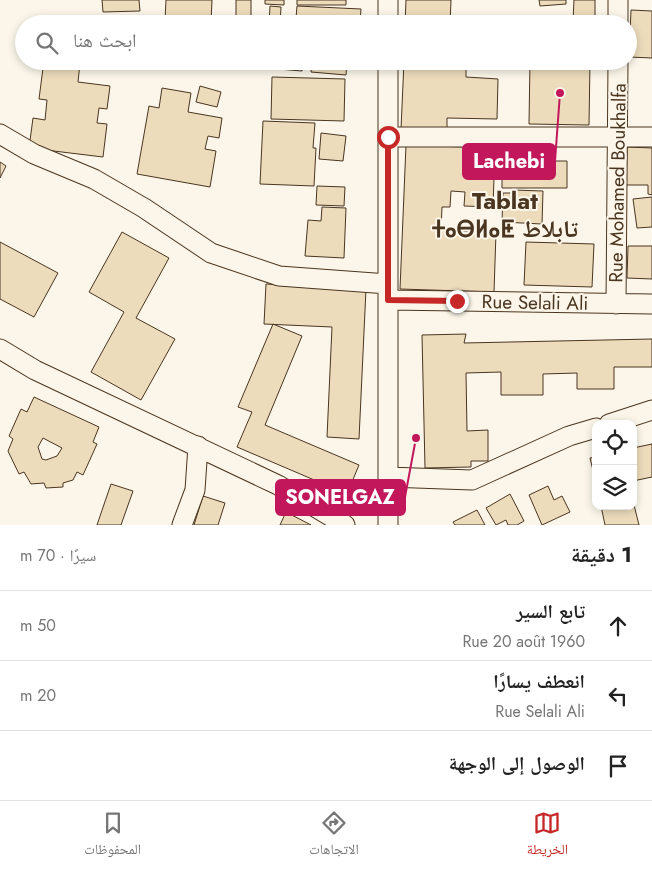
<!DOCTYPE html>
<html lang="ar">
<meta charset="utf-8">
<style>
body{margin:0;font-family:Jost,"Noto Naskh Arabic","Noto Sans Tifinagh",sans-serif;background:#f6f6f6;color:#222;direction:rtl}
.controls{position:absolute;right:15px;bottom:15px;display:grid;overflow:hidden;border-radius:10px;box-shadow:0 2px 8px #0003}
.controls button{width:45px;height:45px;display:grid;place-items:center;padding:0;border:0;border-bottom:1px solid #e0e0e0;background:#fff;color:#222;font:25px sans-serif}
.stop{position:absolute;width:15px;height:15px;margin:-11px;border:4px solid #c62828;border-radius:50%;background:#fff}
.stop.end{background:#c62828;border-color:#fff;box-shadow:0 1px 5px #0008}
.list{margin:0;padding:0;list-style:none}
h2{display:flex;justify-content:space-between;align-items:center;height:65px;margin:0;padding:0 20px;font-size:21px}
h2 small{font-size:16px;font-weight:400;color:#767676}
.list li{display:grid;grid-template-columns:32px 1fr auto;gap:15px;align-items:center;box-sizing:border-box;height:70px;padding:0 20px;border-top:1px solid #e0e0e0}
.list b{display:block;font-size:19px;white-space:nowrap}
.list p{margin:0;font-size:16px;white-space:nowrap;color:#767676}
.list em{font-size:16px;font-style:normal;color:#767676}
.icon{flex:none;width:28px;height:28px;fill:none;stroke:currentColor;stroke-width:2;stroke-linecap:round;stroke-linejoin:round}
.map{position:relative;flex:none;width:652px;height:525px;overflow:hidden;direction:ltr}
.search{position:absolute;background:#fff;box-shadow:0 2px 8px #0003;left:15px;right:15px;top:15px;height:55px;display:flex;align-items:center;gap:12px;box-sizing:border-box;padding:0 18px;border-radius:28px;color:#767676;font-size:19px}
.sheet{height:275px;background:#fff}
nav{display:flex;justify-content:space-around;align-items:center;box-sizing:border-box;height:70px;border-top:1px solid #e0e0e0;background:#fff;font-size:14px;color:#767676}
nav a{display:grid;justify-items:center;gap:2px}
nav .on{color:#c62828}
.map>svg:first-child{display:block}
</style>
<div class="map">
<svg width="652" height="525" viewBox="0 0 652 525">
<rect width="100%" height="100%" fill="#fbf6e9"/>
<!-- building -->
<path fill="#ecdcbc" stroke="#4a3520" fill-rule="evenodd" d="M102,0H139L140,11L103,12Z
M166,0H212L211,22L165,20Z
M236,0H251V24H236Z
M265,0H284V5L265,4Z
M297,0H346V5H297Z
M406,0H451L450,24H405Z
M539,0H566V4L540,6Z
M574,0H595V24H531V20L573,21Z
M270,6L281,7L280,24H269Z
M297,6L361,9L360,24H283V17L296,18Z
M631,10L652,11V58L629,57Z
M57,61L80,63L78,82L110,86L107,109L99,108L97,123L107,124L103,157L29,148L33,118L45,120L47,100L39,99L43,68L56,69Z
M279,61H304L302,71L278,69Z
M312,61H347L346,75L311,72Z
M404,61L466,62V77L498,79L497,119L447,118V131L401,129Z
M530,61H590L589,125L529,124Z
M272,77L345,79L344,121L271,119Z
M200,86L221,92L217,107L196,102Z
M162,88L191,93L188,112L222,118L219,138L208,136L205,149L216,151L210,187L137,174L149,106L159,108Z
M263,121L315,123L313,148H316L314,186L260,184Z
M321,133L346,136L343,161L319,159Z
M406,145L495,148L493,207L464,206L465,192L451,191L450,207H442L441,230L496,233L494,292L400,289Z
M502,147H549V161H567V188H502Z
M627,147L652,148V195L648,194V185H626Z
M0,162L6,166L0,178Z
M317,186L345,187L344,206L316,205Z
M514,190L543,191L542,224L502,222L503,193H514Z
M652,197V227L637,228L633,199Z
M322,207L346,208L344,258L305,256L308,220L321,221Z
M122,232L169,258L136,318L175,339L141,400L91,372L124,312L89,292Z
M0,242L58,273L34,317L0,299Z
M526,242L594,244L592,287L524,285Z
M628,246H652V279L627,278Z
M266,284L366,289L359,439L327,437L332,327L264,324Z
M273,324L302,336L265,425L359,465L347,494L237,447L252,412L238,407Z
M466,334L464,343L652,339V367H614V389H577V373L543,374V395H501V372L466,373L467,431L488,430V461H471V467L425,468L422,335Z
M34,397L99,427L93,442L97,444L83,475L77,472L73,480L63,483V487L46,488L44,483L31,484L24,472L19,474L8,451L13,439L9,436L21,409L27,412ZM43,438L62,448L57,456L46,460L42,459L38,447Z
M652,444V477L633,481V448Z
M596,457V483L590,458Z
M111,484L133,491L121,525H97Z
M548,486L554,500L562,496L570,512L542,525L529,495Z
M510,494L524,521L517,525H508L506,520L496,525L486,508Z
M203,496L225,503L218,525H194Z
M633,501L639,525H605L601,506H633Z
M477,510L485,525H455L453,522Z
M286,512L311,525H280Z"/>
<g fill="none" stroke-linecap="round" stroke-linejoin="round">
<!-- minor casing -->
<g stroke="#4a3520" stroke-width="21">
<path id="minor" d="M388,0V24
M618,24V0
M388,61V525
M0,134L34,154L94,179L144,208L211,253L279,276L388,284
M388,137H652
M388,300L652,304
M616,304L618,61
M0,349L35,370L278,485L345,525
M609,424L652,410
M388,477L472,480L569,436L596,428
M182,525L195,490L198,446"/>
</g>
<!-- minor -->
<use href="#minor" stroke="#fbf6e9" stroke-width="19"/>
</g>
<g fill="none" stroke-linecap="round" stroke-linejoin="round">
<!-- route -->
<path stroke="#c62828" stroke-width="6" d="M388,137V300L457,301"/>
</g>
<g text-anchor="middle" stroke-width="4" stroke-linejoin="round" paint-order="stroke">
<!-- street labels -->
<g font-size="19" fill="#4a3520" stroke="#fbf6e9">
<text transform="translate(617 183) rotate(-89)" y="7">Rue Mohamed Boukhalfa</text>
<text transform="translate(535 302) rotate(1)" y="7">Rue Selali Ali</text>
</g>
<!-- district labels -->
<g font-size="24" font-weight="bold" fill="#4a3520" stroke="#fbf6e9">
<text x="505" y="209">Tablat<tspan x="505" dy="28">ⵜⴰⴱⵍⴰⵟ تابلاط</tspan></text>
</g>
</g>
<!-- callouts -->
<path fill="none" stroke="#c2185b" stroke-width="2" d="M560 93L555 161M416 438L405 497"/>
<g fill="#c2185b" stroke="#fbf6e9" stroke-width="2">
<circle cx="560" cy="93" r="5"/>
<circle cx="416" cy="438" r="5"/>
</g>
<g fill="#c2185b" stroke="#c2185b" stroke-width="2">
<rect x="463" y="144" width="92" height="35" rx="5"/>
<rect x="276" y="480" width="129" height="35" rx="5"/>
</g>
<g font-size="20" text-anchor="middle" font-weight="bold" fill="#fff">
<text x="509" y="168">Lachebi</text>
<text x="340" y="504">SONELGAZ</text>
</g>
</svg>
<div class="controls">
<button><svg class="icon" aria-label="locate" viewBox="0 0 24 24"><circle cx="12" cy="12" r="6"/><path d="M12 2v4M12 18v4M2 12h4M18 12h4"/></svg></button>
<button><svg class="icon" aria-label="layers" viewBox="0 0 24 24"><path d="M12 4l9 5-9 5-9-5zM3 14l9 5 9-5"/></svg></button>
</div>
<div class="stop" style="left:388px;top:137px"></div>
<div class="stop end" style="left:457px;top:301px"></div>
<div class="search"><svg class="icon" aria-label="search" viewBox="0 0 24 24"><circle cx="10" cy="10" r="6"/><path d="M15 15l6 6"/></svg>ابحث هنا</div>
</div>
<section class="sheet">
<h2>1 دقيقة<small>سيرًا · 70 m</small></h2>
<ul class="list">
<li><svg class="icon" aria-label="ahead" viewBox="0 0 24 24"><path d="M12 20V5M6 11l6-6 6 6"/></svg><div><b>تابع السير</b><p>Rue 20 août 1960</p></div><em>50 m</em></li>
<li><svg class="icon" aria-label="left" viewBox="0 0 24 24"><path d="M17 20v-9H6M10 6l-5 5 5 5"/></svg><div><b>انعطف يسارًا</b><p>Rue Selali Ali</p></div><em>20 m</em></li>
<li><svg class="icon" aria-label="arrive" viewBox="0 0 24 24"><path d="M6 21V4h12l-3 4 3 4H6"/></svg><div><b>الوصول إلى الوجهة</b></div></li>
</ul>
</section>
<nav>
<a class="on"><svg class="icon" aria-label="map" viewBox="0 0 24 24"><path d="M3 6l6-2 6 2 6-2v14l-6 2-6-2-6 2zM9 4v14M15 6v14"/></svg>الخريطة</a>
<a><svg class="icon" aria-label="directions" viewBox="0 0 24 24"><path d="M12 3l9 9-9 9-9-9zM9 14v-3h6M13 9l2 2-2 2"/></svg>الاتجاهات</a>
<a><svg class="icon" aria-label="saved" viewBox="0 0 24 24"><path d="M7 4h10v16l-5-4-5 4z"/></svg>المحفوظات</a>
</nav>
